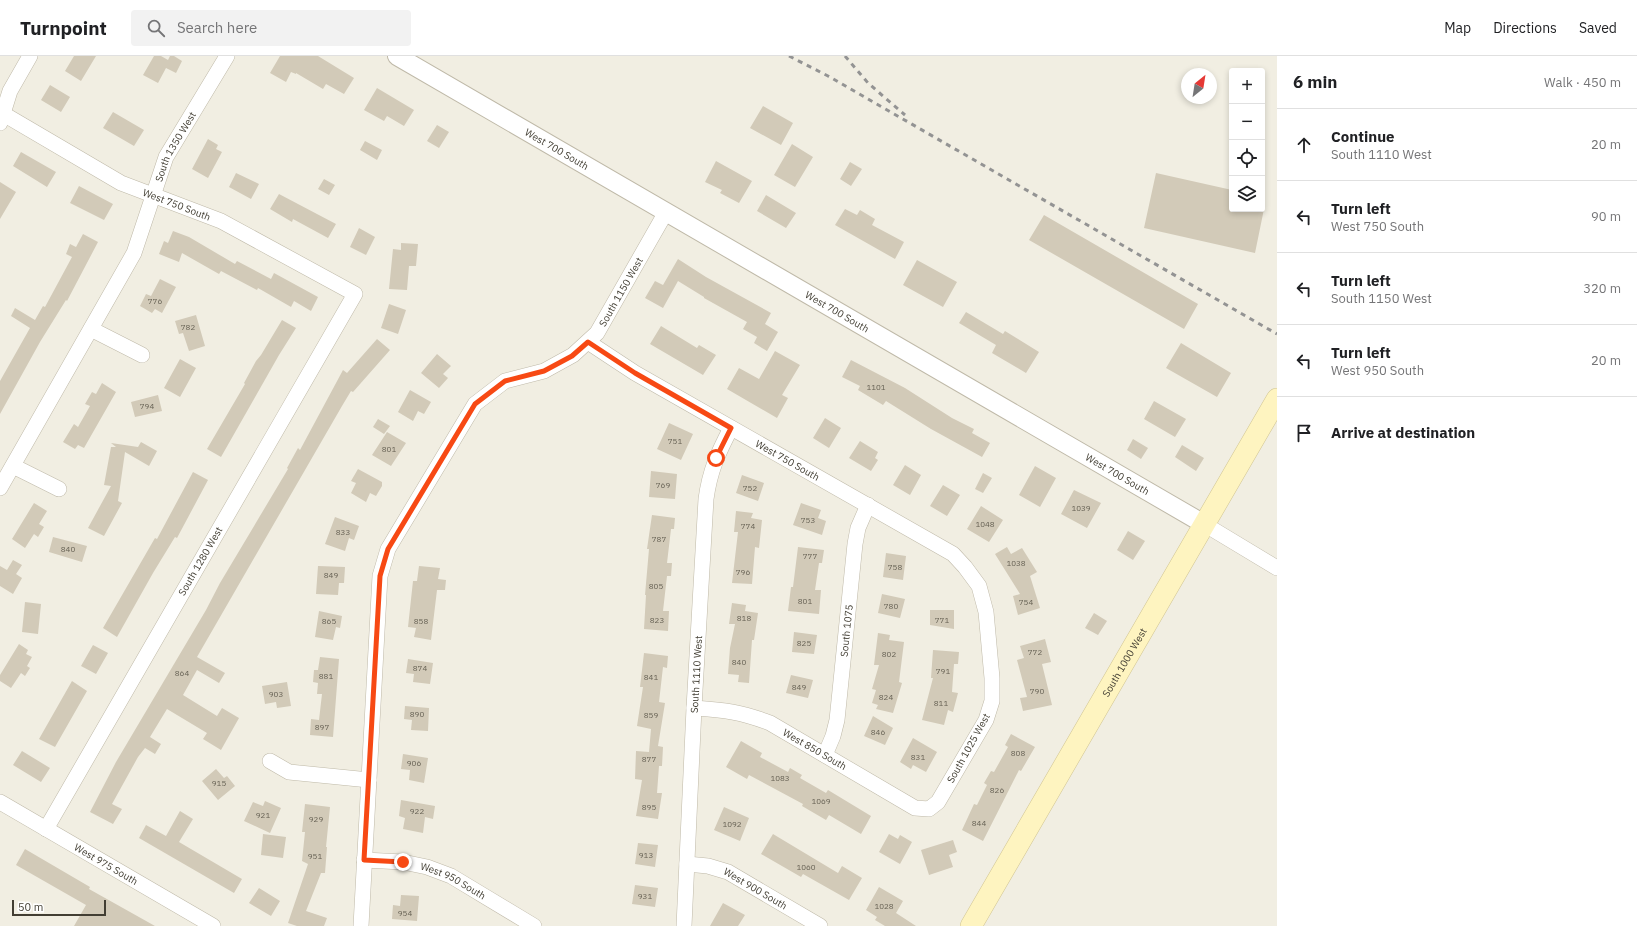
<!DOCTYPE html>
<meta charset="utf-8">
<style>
body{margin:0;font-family:"IBM Plex Sans",sans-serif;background:#f2f2f2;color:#202124}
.controls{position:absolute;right:12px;top:12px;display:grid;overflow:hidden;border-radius:4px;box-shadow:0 2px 6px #0003}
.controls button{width:36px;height:36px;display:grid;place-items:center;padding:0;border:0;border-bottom:1px solid #e0e0e0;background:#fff;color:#202124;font:20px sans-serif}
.compass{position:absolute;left:1181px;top:12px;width:36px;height:36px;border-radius:50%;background:#fff;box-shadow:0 2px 6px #0003;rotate:30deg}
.scale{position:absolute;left:12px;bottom:10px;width:94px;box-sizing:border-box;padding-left:4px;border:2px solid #423e33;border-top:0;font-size:11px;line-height:14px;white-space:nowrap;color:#423e33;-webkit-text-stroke:3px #fff;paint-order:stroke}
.stop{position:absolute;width:12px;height:12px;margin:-9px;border:3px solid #f74914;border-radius:50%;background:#fff}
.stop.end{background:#f74914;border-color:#fff;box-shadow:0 1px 4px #0008}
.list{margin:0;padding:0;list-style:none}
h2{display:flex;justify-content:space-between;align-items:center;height:52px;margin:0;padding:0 16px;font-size:17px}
h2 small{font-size:13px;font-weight:400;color:#757577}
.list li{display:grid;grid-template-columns:26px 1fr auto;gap:12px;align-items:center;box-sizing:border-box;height:72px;padding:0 16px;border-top:1px solid #e0e0e0}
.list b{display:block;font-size:15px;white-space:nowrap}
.list p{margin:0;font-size:13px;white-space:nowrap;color:#757577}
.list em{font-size:13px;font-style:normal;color:#757577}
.icon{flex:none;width:22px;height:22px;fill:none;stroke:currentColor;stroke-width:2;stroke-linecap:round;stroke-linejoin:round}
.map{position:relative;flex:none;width:1277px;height:870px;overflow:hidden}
header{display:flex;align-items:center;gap:24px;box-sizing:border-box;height:56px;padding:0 20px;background:#fff;border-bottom:1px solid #e0e0e0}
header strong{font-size:19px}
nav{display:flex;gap:22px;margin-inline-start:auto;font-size:14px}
.search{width:280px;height:36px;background:#f2f2f2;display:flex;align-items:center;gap:10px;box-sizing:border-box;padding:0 14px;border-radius:4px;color:#757577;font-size:15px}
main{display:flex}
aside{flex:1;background:#fff}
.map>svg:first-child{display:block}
</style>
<header>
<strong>Turnpoint</strong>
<div class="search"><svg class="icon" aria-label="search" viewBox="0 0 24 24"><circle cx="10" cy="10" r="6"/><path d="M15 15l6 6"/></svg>Search here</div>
<nav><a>Map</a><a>Directions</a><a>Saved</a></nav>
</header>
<main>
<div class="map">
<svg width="1277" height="870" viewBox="0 0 1277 870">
<rect width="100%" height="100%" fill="#f1eee2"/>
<!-- building -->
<path fill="#d2cab8" d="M74,0H96L81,25L65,15Z
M154,0H161L168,4L170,0H174L182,5L176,17L166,12L158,27L143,19Z
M280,0H318L354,22L344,38L326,28L323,33L296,17V18L291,16L286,26L270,17Z
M50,29L70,41L61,56L41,44Z
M377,32L414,54L404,70L387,60L384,65L364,54Z
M763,50L793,67L781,89L750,72Z
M113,56L144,74L134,90L103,72Z
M437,69L449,76L439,92L427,85Z
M208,83L218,89L216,93L222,96L208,122L192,113Z
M365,85L382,94L377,104L360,94Z
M792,88L813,101L795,131L774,119Z
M21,96L56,116L47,131L13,110Z
M716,105L752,125L739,147L720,137L722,134L705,126Z
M850,106L862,113L851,130L840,123Z
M236,117L259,128L251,143L229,131Z
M1156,117L1232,134V153H1264L1255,197L1144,172Z
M324,123L335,129L329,139L318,133Z
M0,126L16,136L0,163Z
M79,130L113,148L104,164L70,147Z
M279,138L336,168L328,182L293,163L292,166L270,153Z
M766,139L796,157L786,172L757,155Z
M845,153L857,159L860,154L875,163L872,169L904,186L895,203L835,169Z
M1044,159L1198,248L1184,273L1029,184Z
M359,172L375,181L366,199L350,191Z
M173,175L189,181L235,208L237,205L271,223L274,217L318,241L311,255L294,245L291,251L258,232L257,234L221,215L219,218L182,197L179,206L159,198L164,185L168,187Z
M83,178L98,186L67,245L66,244L40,286L0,358V325L30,272L11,260L15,252L35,264L43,250L45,251L72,201L66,198L70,188L76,191Z
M401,187L418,188L416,210H409L407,234L389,233L393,193L401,194Z
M678,203L706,221L771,257L765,268L778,276L767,295L754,287L757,281L743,273L747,266L704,242V241L678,225L663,252L645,242L655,225L663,229Z
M917,204L957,226L943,251L903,229Z
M160,223L176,231L162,257L155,253L152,257L140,250L146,238L151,240Z
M389,248L406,254L398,278L381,272Z
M966,256L1003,278L1005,275L1039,296L1026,317L992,297L996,289L959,267Z
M196,259L205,290L189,295L183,277L179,278L175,265Z
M282,264L296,272L279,299L221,401L207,393L245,328L244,327L256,305L261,299Z
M661,270L697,292L699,289L716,299L703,319L650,288Z
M377,283L390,294L353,336L351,335L342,350L197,601L225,617L219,627L197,614L183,639L217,660L222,652L239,662L221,694L203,683L207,677L167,653L150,681L161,688L155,698L145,692L138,701L112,748L122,753L113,768L90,756L116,706L206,554L220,527L288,413L287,412L298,392L300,394L343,314L347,317Z
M1181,287L1231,317L1217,341L1166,312Z
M775,295L800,309L782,339L788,342L777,362L727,333L739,312L759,323Z
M437,298L451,310L443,318L448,322L439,332L421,317Z
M180,303L196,312L180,341L164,332Z
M851,304L905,332L952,362L974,373L972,377L990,387L982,401L931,373L886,345L883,349L858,334L860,330L842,321Z
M102,327L116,336L84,392L78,389L75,393L63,386L74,368L78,371L90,350L85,348L92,336L96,338Z
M410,334L431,346L424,358L418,355L413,365L398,356Z
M158,339L162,355L135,361L131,346Z
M1154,345L1186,363L1175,381L1144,363Z
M825,362L841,372L829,392L813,382Z
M378,363L390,370L384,378L373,371Z
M669,367L693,378L681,404L657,393Z
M387,376L406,387L391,410L372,399Z
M1133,383L1148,392L1141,403L1127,394Z
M860,385L878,396L875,402L878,404L871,415L849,402Z
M141,386L157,395L149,410L125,396L118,445L122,447L104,480L88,472L111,430L104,429L111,391H116L111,387L138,391Z
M1182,389L1204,402L1196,415L1175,401Z
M905,409L921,419L910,439L893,429Z
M1035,410L1056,422L1040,451L1019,439Z
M358,413L382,426V430L376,440L370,437L366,446L351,437L356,427L351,425Z
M651,415L677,418L675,443L649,441Z
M193,416L208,424L177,482L175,481L153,517L117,581L103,572L155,482L157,483Z
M983,417L992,422L983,437L975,433Z
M742,419L764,427L758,445L736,437Z
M943,429L960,439L947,460L930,450Z
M1074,434L1101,447L1087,472L1061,458Z
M34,447L47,455L39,468L44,471L38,481L34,478L25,492L12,483Z
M801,447L821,454L818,462L826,465L822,479L793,469Z
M981,450L1003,464L989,486L967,473Z
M736,455L753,457L751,462L762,464L759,492L755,491L752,528L732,527L738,476H734Z
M652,459L675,462L674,473H671L667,507H672L671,520H667L663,555H669L668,575L644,573L646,539H645L649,493H647Z
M335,461L359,470L354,484L349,482L345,495L325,488Z
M1128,475L1145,485L1133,504L1117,494Z
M53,481L87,490L82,506L49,496Z
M798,491L824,494L822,507H819L815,534H821L819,558L788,555L791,531H793Z
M1007,491L1011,498L1022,492L1037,516L1030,520L1040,552L1018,559L1013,540L1020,538L995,498Z
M886,497L906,500L903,524L883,521Z
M13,504L22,509L16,518L22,522L13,538L0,530V510L7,514Z
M318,510L345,511L344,527H339L338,539L316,538Z
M419,510L440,512L438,523L446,524L445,534H437L431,584L414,581L416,572L408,571L413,525H417Z
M882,538L905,543L900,562L878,557Z
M25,546L41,548L38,578L22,576Z
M732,547L746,549L745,555L758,557L754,584H752L749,627L738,626L739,619L728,618L730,592L735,568H729Z
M930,554H954V573L930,569Z
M319,555L342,560L340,572L336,571L333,584L315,581Z
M1094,557L1107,565L1098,579L1085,572Z
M794,576L817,579L814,598L792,596Z
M878,577L890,579L889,584L904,586L899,626L902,627L893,657L876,653L878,649L872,647L876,634L872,633L879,609H874Z
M1045,583L1051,606L1042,608L1052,649L1023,655L1020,642L1027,641L1017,604L1024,602L1020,590Z
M19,588L28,594L26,598L32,601L27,610L30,612L25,620L21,617L11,632L0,625V619Z
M93,589L108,597L96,618L81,610Z
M933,594L959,596L958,608H954L952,636L958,637L953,656L948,654L944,669L922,664L933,622H931Z
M644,597L668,600L667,612L663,611L659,646L665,647L658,690L663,691L662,710H659L657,737H662L658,763L636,760L642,724L635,723L636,695L649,696L651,673L637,670L643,631H640Z
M320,601L339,603L333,681L310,679L311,663L319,664L322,638H317L318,627L313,626L314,614H318Z
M408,603L433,607L430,628L413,626L414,618L406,617Z
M791,619L813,624L808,642L786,637Z
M72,625L87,635L55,691L39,683Z
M287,626L291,650L277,652L276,646L265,648L262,630Z
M405,650L429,652L428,675L411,674L412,664L404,663Z
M873,660L893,672L885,689L864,680Z
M1011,678L1035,691L1021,715L1019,714L983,785L962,774L974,748L977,749L987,729L984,727L991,715L994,716L1008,691L1005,689Z
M913,682L937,696L926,716L913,709L911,713L900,706Z
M741,685L762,697L760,701L788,716L790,712L802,719L800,722L826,737L828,734L871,760L861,778L829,759L826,764L802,750L803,748L749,719L747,723L726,711Z
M22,695L50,712L41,726L13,709Z
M403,698L428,702L424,727L409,724L410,714L401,713Z
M216,713L224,722L227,720L235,730L218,744L202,725Z
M401,744L435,750L433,763L425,761L423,777L403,773L405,762L399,760Z
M265,745L281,752L270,777L244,765L253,746L263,750Z
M305,748L330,751L326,791H327L325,817H321L306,855L327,862L324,870H297L288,867L308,808L302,805L305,776H302Z
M724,751L749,762L740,785L714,774Z
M180,755L193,763L179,786L242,823L234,837L139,782L146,769L166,780Z
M263,778L286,781L283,802L261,799Z
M773,778L838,817L842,810L862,822L849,844L803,818L801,821L761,798Z
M889,778L898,783L900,779L912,786L900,808L879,796Z
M953,784L957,796L949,799L953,811L929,819L921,794Z
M638,787L658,789L655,811L635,808Z
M25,793L90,831L89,833L155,870H74L86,849L16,809Z
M635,829L658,832L655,851L632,848Z
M879,831L903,845L896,857L916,870H885L875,864L877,861L866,854Z
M259,832L280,845L271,860L249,847Z
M401,839L419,840L417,865L392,863L393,849L400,850Z
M723,847L745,859L738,870H710Z"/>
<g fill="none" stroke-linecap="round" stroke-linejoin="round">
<!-- minor casing -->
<g stroke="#bfb9a8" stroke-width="16">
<g id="minor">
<path id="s1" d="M0,56L121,127L221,165L355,238L46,773"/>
<path d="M0,67L10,35L30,0"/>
<path d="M91,273L142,299"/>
<path id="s2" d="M588,286L635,317L953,498L965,511L979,530L986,556L992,622V645L986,664L938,746L929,753L915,752L770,667C741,656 725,654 694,652"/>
<path d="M13,410L59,433"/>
<path id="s3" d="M0,432L134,197L166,101L227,0"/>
<path d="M1204,468L1277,512"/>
<path id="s4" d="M825,699L833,680L837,664L855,488L858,472L868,449"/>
<path d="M270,705L289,716L369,724"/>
<path id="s5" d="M0,746L213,870"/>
<path id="s6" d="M364,804L403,806L427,811L451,820L534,870"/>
<path id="s7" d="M687,808L708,810L728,816L820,870"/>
<path id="s8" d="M361,870L380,520L388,493L475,348L505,325L544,315L573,299L597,277L666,156"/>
<path id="s9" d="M684,870L694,652L706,443C710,414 718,397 731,372"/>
</g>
</g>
<!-- tertiary casing -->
<g stroke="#bfb9a8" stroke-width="20">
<g id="tertiary">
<path id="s10" d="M397,0L1204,468"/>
</g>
</g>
<!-- secondary casing -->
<g stroke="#d1c592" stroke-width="22">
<g id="secondary">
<path id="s11" d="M971,870L1277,343"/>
</g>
</g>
<!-- minor -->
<use href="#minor" stroke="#fff" stroke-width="15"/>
<!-- tertiary -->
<use href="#tertiary" stroke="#fff" stroke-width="18"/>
<!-- secondary -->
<use href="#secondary" stroke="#fef4c0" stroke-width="21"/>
<!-- rail -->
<path stroke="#939393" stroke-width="3" stroke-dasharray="5 5" stroke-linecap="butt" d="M789,0L828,20L1277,278
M845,0L868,27L905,59"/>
</g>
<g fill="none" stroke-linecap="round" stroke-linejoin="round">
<!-- route -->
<path stroke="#f74914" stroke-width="5" d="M403,806L364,804L380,520L388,493L475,348L505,325L544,315L572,300L588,286L635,317L731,372L716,402"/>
</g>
<g text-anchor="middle" stroke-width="3.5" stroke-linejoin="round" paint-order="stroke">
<!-- number labels -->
<g font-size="8" fill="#666154">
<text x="155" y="248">776</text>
<text x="188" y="274">782</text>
<text x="876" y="334">1101</text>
<text x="147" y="353">794</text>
<text x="675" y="388">751</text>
<text x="389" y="396">801</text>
<text x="663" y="432">769</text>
<text x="750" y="435">752</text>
<text x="1081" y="455">1039</text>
<text x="808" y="467">753</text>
<text x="985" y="471">1048</text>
<text x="748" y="473">774</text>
<text x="343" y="479">833</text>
<text x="659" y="486">787</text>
<text x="68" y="496">840</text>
<text x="810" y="503">777</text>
<text x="1016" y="510">1038</text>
<text x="895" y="514">758</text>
<text x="743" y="519">796</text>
<text x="331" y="522">849</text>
<text x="656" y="533">805</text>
<text x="805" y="548">801</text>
<text x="1026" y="549">754</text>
<text x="891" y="553">780</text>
<text x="744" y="565">818</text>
<text x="657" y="567">823</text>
<text x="942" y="567">771</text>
<text x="329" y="568">865</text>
<text x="421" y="568">858</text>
<text x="804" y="590">825</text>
<text x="1035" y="599">772</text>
<text x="889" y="601">802</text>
<text x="739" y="609">840</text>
<text x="420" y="615">874</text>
<text x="943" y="618">791</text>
<text x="182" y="620">864</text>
<text x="326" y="623">881</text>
<text x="651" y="624">841</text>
<text x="799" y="634">849</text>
<text x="1037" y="638">790</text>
<text x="276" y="641">903</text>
<text x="886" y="644">824</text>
<text x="941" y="650">811</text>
<text x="417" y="661">890</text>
<text x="651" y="662">859</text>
<text x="322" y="674">897</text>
<text x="878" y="679">846</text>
<text x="1018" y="700">808</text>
<text x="918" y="704">831</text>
<text x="649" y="706">877</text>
<text x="414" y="710">906</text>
<text x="780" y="725">1083</text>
<text x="219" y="730">915</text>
<text x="997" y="737">826</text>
<text x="821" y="748">1069</text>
<text x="649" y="754">895</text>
<text x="417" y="758">922</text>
<text x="263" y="762">921</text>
<text x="316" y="766">929</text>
<text x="979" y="770">844</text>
<text x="732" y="771">1092</text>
<text x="646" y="802">913</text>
<text x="315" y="803">951</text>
<text x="806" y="814">1060</text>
<text x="645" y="843">931</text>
<text x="884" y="853">1028</text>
<text x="405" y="860">954</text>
</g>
<!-- street labels -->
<g font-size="10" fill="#423e33" stroke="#fff">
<text dy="4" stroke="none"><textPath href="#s3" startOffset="385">South 1350 West</textPath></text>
<text dy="4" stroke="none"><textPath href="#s10" startOffset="185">West 700 South</textPath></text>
<text dy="4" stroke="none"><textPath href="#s1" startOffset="200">West 750 South</textPath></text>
<text dy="4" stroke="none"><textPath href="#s8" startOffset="739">South 1150 West</textPath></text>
<text dy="4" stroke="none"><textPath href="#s10" startOffset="509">West 700 South</textPath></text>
<text dy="4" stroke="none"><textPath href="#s2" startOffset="232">West 750 South</textPath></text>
<text dy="4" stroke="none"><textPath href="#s10" startOffset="833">West 700 South</textPath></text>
<text transform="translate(200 505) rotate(-60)" y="4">South 1280 West</text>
<text dy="4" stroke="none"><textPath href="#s4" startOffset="127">South 1075</textPath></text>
<text dy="4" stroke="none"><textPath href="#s11" startOffset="305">South 1000 West</textPath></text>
<text dy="4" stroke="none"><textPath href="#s9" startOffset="252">South 1110 West</textPath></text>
<text transform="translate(968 692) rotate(-61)" y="4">South 1025 West</text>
<text transform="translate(815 693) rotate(30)" y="4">West 850 South</text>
<text dy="4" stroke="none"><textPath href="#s5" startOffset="123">West 975 South</textPath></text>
<text dy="4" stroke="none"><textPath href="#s6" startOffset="93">West 950 South</textPath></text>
<text dy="4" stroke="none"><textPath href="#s7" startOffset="74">West 900 South</textPath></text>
</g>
</g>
</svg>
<div class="controls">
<button>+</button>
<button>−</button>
<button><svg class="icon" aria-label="locate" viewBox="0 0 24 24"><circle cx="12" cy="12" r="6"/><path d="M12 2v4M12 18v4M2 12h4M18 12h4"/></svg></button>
<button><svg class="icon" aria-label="layers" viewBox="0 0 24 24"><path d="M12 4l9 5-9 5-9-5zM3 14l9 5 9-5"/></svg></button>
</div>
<svg class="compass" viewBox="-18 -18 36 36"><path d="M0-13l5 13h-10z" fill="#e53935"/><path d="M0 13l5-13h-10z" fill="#757577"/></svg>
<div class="scale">50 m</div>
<div class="stop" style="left:716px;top:402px"></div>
<div class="stop end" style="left:403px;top:806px"></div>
</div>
<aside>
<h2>6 min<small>Walk · 450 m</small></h2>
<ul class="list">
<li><svg class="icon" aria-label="ahead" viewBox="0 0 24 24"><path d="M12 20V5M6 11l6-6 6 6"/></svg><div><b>Continue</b><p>South 1110 West</p></div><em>20 m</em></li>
<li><svg class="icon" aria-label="left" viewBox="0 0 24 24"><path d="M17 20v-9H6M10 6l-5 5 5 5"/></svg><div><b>Turn left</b><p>West 750 South</p></div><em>90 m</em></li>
<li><svg class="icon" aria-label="left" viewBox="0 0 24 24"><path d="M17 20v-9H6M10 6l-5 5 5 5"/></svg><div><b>Turn left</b><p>South 1150 West</p></div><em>320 m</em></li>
<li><svg class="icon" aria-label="left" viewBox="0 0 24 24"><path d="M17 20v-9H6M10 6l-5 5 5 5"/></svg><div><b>Turn left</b><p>West 950 South</p></div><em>20 m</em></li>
<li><svg class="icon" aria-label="arrive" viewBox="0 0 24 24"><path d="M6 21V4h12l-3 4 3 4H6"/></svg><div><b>Arrive at destination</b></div></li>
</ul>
</aside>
</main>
